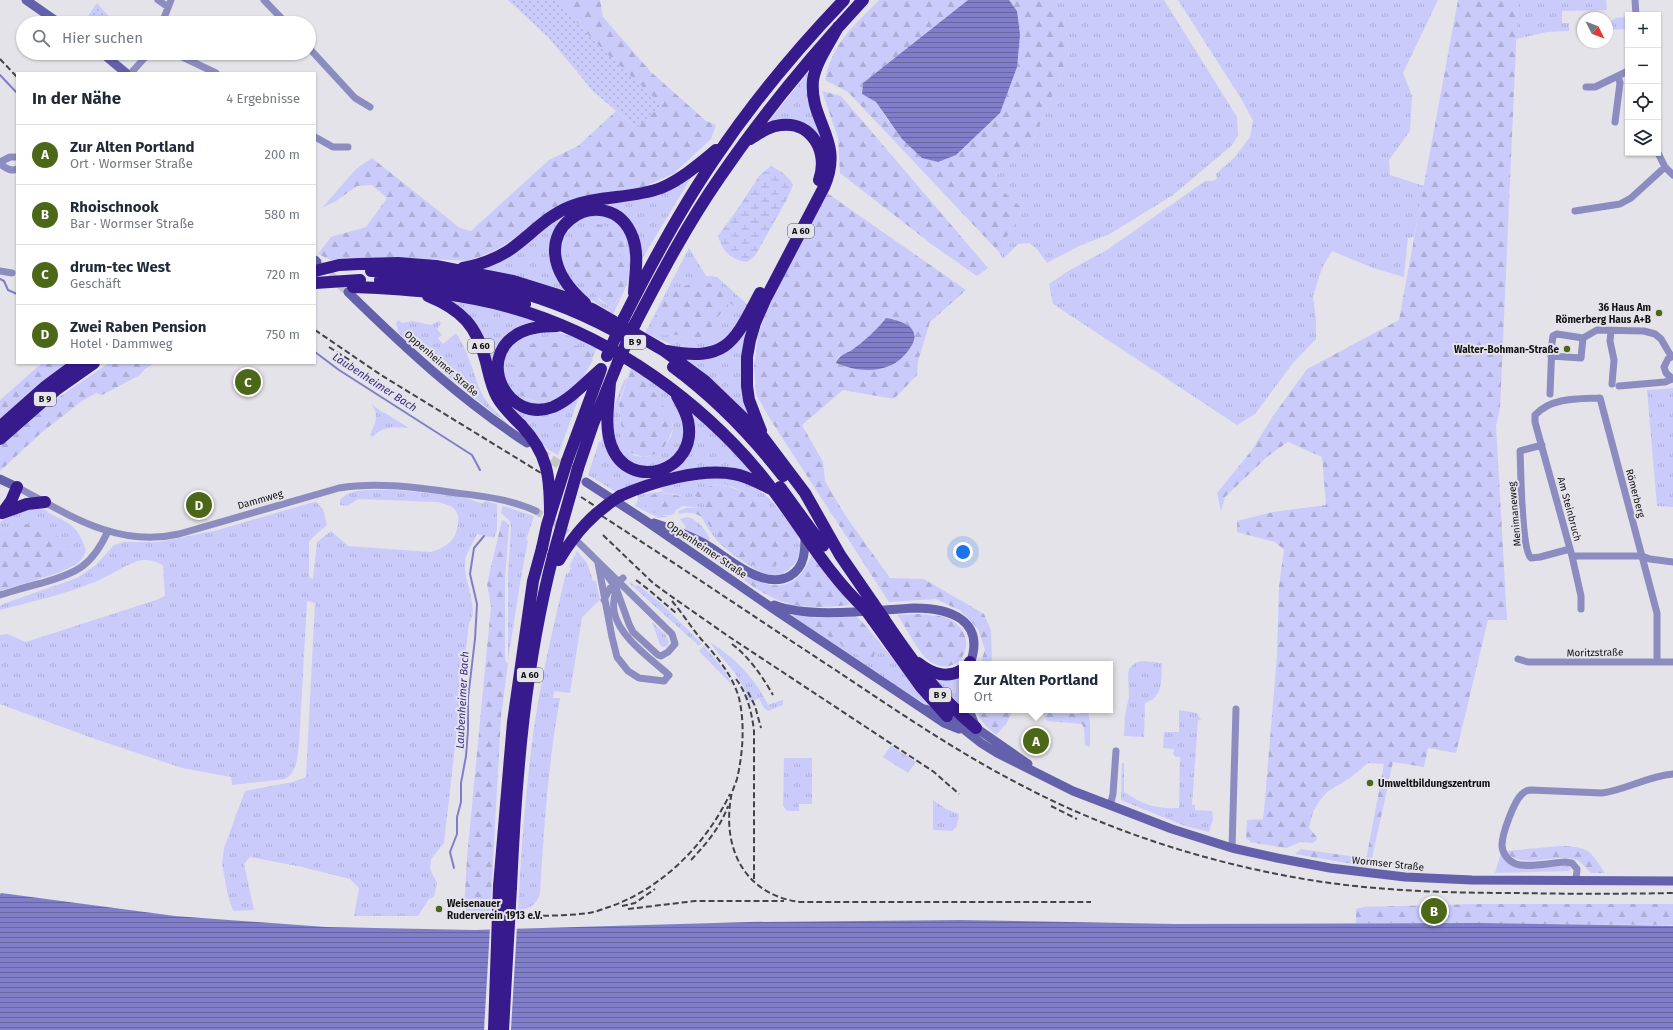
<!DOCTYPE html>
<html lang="de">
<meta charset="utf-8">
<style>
body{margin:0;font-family:"Fira Sans",sans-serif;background:#f2f2f3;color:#1f2937}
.controls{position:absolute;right:12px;top:12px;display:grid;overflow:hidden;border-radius:0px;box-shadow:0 1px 3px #0004}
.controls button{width:36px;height:36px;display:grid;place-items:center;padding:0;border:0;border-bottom:1px solid #e0e1e3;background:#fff;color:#1f2937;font:20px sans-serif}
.compass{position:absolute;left:1577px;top:12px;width:36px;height:36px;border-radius:50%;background:#fff;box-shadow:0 1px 3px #0004;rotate:132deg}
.you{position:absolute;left:963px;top:552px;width:14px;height:14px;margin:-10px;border:3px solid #fff;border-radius:50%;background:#1a73e8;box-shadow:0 0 0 6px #1a73e833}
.badge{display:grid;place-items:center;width:26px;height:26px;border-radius:50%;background:#4d6718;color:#fff;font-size:13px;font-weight:700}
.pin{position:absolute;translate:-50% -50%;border:2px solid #fff;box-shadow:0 1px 4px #0006}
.popup{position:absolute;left:959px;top:661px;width:154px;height:52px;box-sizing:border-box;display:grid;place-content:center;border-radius:0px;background:#fff;filter:drop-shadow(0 1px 3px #0005);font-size:13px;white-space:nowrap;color:#747a83}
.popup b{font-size:15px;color:#1f2937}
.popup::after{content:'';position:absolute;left:50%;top:100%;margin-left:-8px;border:8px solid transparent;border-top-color:#fff}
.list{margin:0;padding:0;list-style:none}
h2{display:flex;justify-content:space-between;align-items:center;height:52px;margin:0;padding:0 16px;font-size:17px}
h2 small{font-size:13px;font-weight:400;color:#747a83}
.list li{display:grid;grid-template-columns:26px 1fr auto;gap:12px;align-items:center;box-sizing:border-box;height:60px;padding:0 16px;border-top:1px solid #e0e1e3}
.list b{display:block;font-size:15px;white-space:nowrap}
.list p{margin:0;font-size:13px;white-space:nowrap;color:#747a83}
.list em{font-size:13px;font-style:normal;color:#747a83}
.icon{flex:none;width:22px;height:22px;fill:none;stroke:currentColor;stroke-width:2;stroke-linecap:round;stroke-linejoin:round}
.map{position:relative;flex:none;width:1673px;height:1030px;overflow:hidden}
.search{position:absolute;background:#fff;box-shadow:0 1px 3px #0004;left:16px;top:16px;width:300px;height:44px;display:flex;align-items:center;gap:10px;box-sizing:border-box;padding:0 14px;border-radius:22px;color:#747a83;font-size:15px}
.panel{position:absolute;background:#fff;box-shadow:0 1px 3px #0004;left:16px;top:72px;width:300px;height:292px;border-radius:0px}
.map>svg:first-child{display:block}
</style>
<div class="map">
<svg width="1673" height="1030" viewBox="0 0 1673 1030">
<defs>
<pattern id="grass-tufts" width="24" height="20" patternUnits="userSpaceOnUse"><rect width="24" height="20" fill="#cacbfa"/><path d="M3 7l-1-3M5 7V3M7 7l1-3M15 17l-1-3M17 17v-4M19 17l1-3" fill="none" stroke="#adadd5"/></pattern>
<pattern id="forest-firs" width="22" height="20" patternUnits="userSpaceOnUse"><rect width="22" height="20" fill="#cacbfa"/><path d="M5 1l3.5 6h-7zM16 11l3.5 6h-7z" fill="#adadd5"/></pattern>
<pattern id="wetland-marsh" width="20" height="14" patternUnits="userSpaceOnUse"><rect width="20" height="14" fill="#cacbfa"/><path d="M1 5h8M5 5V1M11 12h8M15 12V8" fill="none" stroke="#adadd5"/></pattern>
<pattern id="garden-dots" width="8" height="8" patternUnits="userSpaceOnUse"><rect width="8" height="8" fill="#cacbfa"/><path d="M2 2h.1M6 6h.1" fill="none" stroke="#adadd5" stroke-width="1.8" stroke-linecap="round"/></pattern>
<pattern id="water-rules" width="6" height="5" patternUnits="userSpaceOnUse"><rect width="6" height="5" fill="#817ec9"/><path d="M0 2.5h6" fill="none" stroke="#6866a2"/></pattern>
</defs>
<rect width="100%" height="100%" fill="#e3e3e9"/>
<!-- grass -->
<path fill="url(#grass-tufts)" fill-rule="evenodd" d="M1053,0H1164L1237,117L1238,136L1231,146L1173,195L1108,235L1081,245L1047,263L1037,249L1029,243L1018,244L1003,259L999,252L1022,208L996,185L995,176L1030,147L1054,92L1069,51L1064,17Z
M1178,0H1438L1403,73L1412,96L1410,131L1389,160L1390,175L1424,186L1414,237L1408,238L1404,277L1373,268L1332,251L1322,268L1313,296L1316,321V339L1293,363L1255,414L1237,425L1053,304L1049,284L1070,270L1107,250L1205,181H1213L1217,179L1216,174L1235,157L1250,137L1253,121L1242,100Z
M1518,0H1606L1607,10L1562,11V23H1569V31L1547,32L1516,39Z
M1628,17V29L1607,30V24L1616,18Z
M814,65C812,73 809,81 810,89C812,124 838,146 823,182L759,305L748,335L744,362L743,380L750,415L749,416L723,392L682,358C699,356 713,360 729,348C746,336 758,305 767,286C785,252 803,217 821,183C832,156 821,126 790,121C781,120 774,124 766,125Z
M692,176L640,262L634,232L586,206Z
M576,209C570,214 563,220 558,226C539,248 554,277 570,294L480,269L552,221Z
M605,215L617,221L630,239L631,273L625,289L613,314L585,296L561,268L559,243L579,217ZM625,240L627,251L619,253L620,262L629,269L619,298L612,308L600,301L594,291L582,281Z
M689,248L706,276L717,277L749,306C744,314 733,337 726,342C701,363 670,343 645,333ZM722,289L735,307L729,301L718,317L719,322L690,340L678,335Z
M447,298C477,302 515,310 542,323C532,325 522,327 513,333C471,361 506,428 555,409C565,405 574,397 582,389L558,455L547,449L501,397L495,385L484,345L474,324L463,311L447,299Z
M398,320L402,323L412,321L431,325L439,321L441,323L437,329L442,335L438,338L443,344L456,333C467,350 472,367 478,385C483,401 498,414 509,425L453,381L399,333L396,324Z
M553,331L578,338L597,347L592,359L593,360L582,379L562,398L539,406L520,401L504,383L503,355L523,334ZM588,360L573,384L533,401L523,397L516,390Z
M639,374L646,377L671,395L686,425L681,450L660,468L631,464L615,447L611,420L615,404L624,380L628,378C625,386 620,395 619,404C619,410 623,444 627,449C641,469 673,448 673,427C672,417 664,409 658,401C652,392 647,381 639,374Z
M1673,388V507L1657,506L1647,390Z
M371,404L382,412L385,413L409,428C395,427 384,425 372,437L370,435C375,424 380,415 371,404Z
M688,410L700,418L756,476L745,471L616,492L588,475L599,442H601L603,434L624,468L677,466Z
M717,476C724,478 733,478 741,480C761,487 774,503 786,519C791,526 797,532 799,540C804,559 788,578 768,575C760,574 751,566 744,562C722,547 714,540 701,516L709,523L726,546L760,569L761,501C749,495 733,485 720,484C711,484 701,491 694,495L701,500L705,506L702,508L682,506V496C669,493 657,490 646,499L663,516H669L659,518L635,506L638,500V495L663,491L660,487Z
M367,490H396L461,496C469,498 476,503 483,503L486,501L497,504V530L494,538L477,534C473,543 465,554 465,563C463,580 480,610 469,623L444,843L431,859L430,869L437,883L434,897L429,899L418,916H354L359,888L350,879L302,867L250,857L244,864L254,910L233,911L228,896L222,864L224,848L245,791L293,782L306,777L315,603L307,601L299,745C297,758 297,772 285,779L232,785L231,777L182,768L92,738L0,704V635L7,634L26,642L156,600L165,596L163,566C157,561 150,560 143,560C128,562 107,578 92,583C62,595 31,602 0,610V606L3,604L77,578L96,565L114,545L124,542H158L174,539L218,530L310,503L316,502L323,509L327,525L312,538L309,542V577L313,579L317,542L331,531L348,546L431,552C447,547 457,540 458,522C459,518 458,513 455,510C451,505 444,504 438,502L358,499L347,506L340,505V500C346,492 357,491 367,490Z
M503,506L534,516L526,540L528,541L521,577L508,660V575L511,527L510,521L501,513Z
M39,508L48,511L47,512C70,524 77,524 86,550C83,563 70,568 58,573L67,566L14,525L0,530V522C13,514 24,510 39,508Z
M687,517C699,520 704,528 710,539L707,541L684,530L686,527L680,519Z
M681,537L704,547L756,582L716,558L751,584Z
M577,551L587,563L593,581H596L600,600L582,617L570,693L554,691L553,698H560C548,764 544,827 540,894C536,905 529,909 518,911C521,848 526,784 535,721C543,671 554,622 566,573L568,574L571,568L569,567Z
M631,582L635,586L638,585L662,604L702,644L698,645L629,583Z
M794,614L855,616L857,617L801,618L877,647L867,627L934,709L889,682L792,617Z
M652,622L665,634L669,642L667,646L663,647L660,645Z
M710,642C735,658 755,678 768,705L783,700V705L768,711L764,708L759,698L750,703C745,690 739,677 730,667C723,658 716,652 710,642Z
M704,646L725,671L732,685L699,651Z
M1142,661L1162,663C1161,679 1164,697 1145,703L1144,737L1124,736L1125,715L1129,697L1128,673L1129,669L1135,663Z
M962,674V710H965L964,712L944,693L931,678L948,679Z
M1179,710L1197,713L1201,720H1198L1192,805H1195V810L1212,811L1213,819L1209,832L1185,826L1121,800L1122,763H1124V792C1144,805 1155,809 1179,808L1180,757H1176L1173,754L1174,749L1163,748L1164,732H1179Z
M891,746L916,762L908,773L883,757Z
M784,758H812V804H799V811H787L783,806Z
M933,800L946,809L959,814L957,826L952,831L933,830Z
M1501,853L1523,868L1569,866L1571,869L1568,871L1495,873Z"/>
<!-- forest -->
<path fill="url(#forest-firs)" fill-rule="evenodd" d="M555,0H600L603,17L651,72L706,121L716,125L711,139L673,174L643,187L610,192L577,199L547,212L518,236L496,250L469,261L390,257L331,260L318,254L331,237L366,227L387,198L372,185L357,186L336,201L322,208L356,169L372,158L460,228L471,231L549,160L578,146L616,111L636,128L601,48Z
M879,0H968L863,83L862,94L876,102L889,122L1017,11L1009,0H1053L1064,16L1069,51L1054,92L1030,147L995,176L996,185L1022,208L999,252L848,92L825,80C833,42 853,27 879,0Z
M1458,0H1518L1500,409L1496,425L1507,620H1488L1456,753L1428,748L1424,767L1393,762L1370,867L1295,854L1301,849L1356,857L1360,861H1364L1366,860L1384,764L1368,763L1350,778L1327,792L1318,803L1313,812L1309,828L1316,836L1317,839L1313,843L1301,842L1286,848L1250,842V840L1246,839L1247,820L1263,819L1264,811L1277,655L1279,586L1284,550L1275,542L1237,532V521L1273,512L1326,505L1322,457L1288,442L1268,456L1225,497L1221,511L1217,493L1252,450L1273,416L1307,369L1399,320Z
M822,91L841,96L988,268L977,276L934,246L840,173L838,138Z
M827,193L966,290L930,322L918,361L917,375L894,399L843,390L802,425L823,462L825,481L845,515L890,578L924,579L984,614L991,630L992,664H980L985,650L978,629L961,611L936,599L889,602L770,419L756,394L754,366L758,335L770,303ZM886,318L890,366C871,370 853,372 836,363L838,357L852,350L880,327Z
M597,224C614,228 624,233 627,251L619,253L620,262L629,259C630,277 622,293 612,308C597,299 573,274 569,256C568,252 571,246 572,241Z
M700,282C719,283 725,292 738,304L735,307L729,302L718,317L719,322L717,336C708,339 700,343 690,340C686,339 682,336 678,335C663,332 666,343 651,325C666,296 667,289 700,282Z
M545,342L569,344L592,350C587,366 577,386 561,395C536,410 501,395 514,362C521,346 528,345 545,342Z
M42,363H68L57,371L0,419V400Z
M109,363H154L144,370L140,375L102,395L96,393L82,401L41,433L0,471V446L4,442L40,410Z
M631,368L645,379L670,416L673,428L668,441L661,451L655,454L643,457L631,453L626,448L623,440L619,404Z
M719,484C733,487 750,494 762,502C771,507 794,534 794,546C793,551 789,554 785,558C778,563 770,569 760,569C749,562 736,556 726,547C710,532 707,507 679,514L678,511L686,508H702L705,506L701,500L694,495L695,490Z
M660,493L682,496V506L675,511L674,514C664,517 656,514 646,509C642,498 651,494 660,493Z
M502,520L505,521L509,525L505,580V659L506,662L508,663L501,717L490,916L468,917L464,911L467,858L491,606L487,584Z
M31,524L38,526L61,538L68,545L70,556L67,566L58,573L0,591V530L14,525Z
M814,553L850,605C830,607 805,609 786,603C758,594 734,572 711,555C747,576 790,612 812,554Z
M919,614C927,615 936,615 944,617C987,632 960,686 927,659C919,653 904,625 898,615Z
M857,617L867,627L877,647L871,664L801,618Z
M976,710H1013L1006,724L996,735C988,728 979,721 976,710Z
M1036,710H1049L1050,713L1080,714L1082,710H1088L1090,723V747L1085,745L1084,728L1082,724L1047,721L1043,714Z
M1561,846C1590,847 1590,851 1605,873H1591C1587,869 1582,863 1577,860C1558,852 1519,871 1506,851Z
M1475,904H1673V925L1356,923V909L1364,907Z"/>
<!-- wetland -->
<path fill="url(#wetland-marsh)" d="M771,166C781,171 788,175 793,185L787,199L755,256L747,262C730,259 723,252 718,236L737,210L759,176Z"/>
<!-- garden -->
<path fill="url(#garden-dots)" d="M508,0H555L601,48L662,105L636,128L593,91L548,37Z
M97,3L113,21L112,23H95L93,21L92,23L86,19Z"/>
<!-- water -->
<path fill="url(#water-rules)" d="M968,0H1009L1017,11L1020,35L1017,67L1000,113L956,155L938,162L922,158L902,139L876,102L862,94L863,83Z
M886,318C897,320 918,325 914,340C913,344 910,348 908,351C904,356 896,364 889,366C873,373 851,370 836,363C839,355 845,354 852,350C864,341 877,330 886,318Z
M1,893L175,916L326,927L475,930L749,922L961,920L1175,924L1480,923L1673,926V1030H0V894Z"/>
<!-- pier -->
<path fill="#e3e3e9" d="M517,927L511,1030H484L490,928Z"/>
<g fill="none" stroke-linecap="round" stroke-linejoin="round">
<!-- stream -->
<path stroke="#817ec9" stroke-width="2" d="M0,75L17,93
M0,279L4,281L8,290L17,294
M315,352L339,370L472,455L480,470
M454,868L450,852L457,834V817L461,802V783L466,756L468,729V698L475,639L477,604L470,574L474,548L484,536"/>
<!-- street-tunnel -->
<path stroke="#c4c4c9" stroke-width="7" stroke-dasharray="7 3.5" stroke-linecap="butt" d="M536,511L554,522L576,540"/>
<!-- secondary-tunnel -->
<path stroke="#c4c4c9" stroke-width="9" stroke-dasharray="9 4.5" stroke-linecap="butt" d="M320,265L348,292
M540,452L581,479"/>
<!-- street -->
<path stroke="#8d8cc0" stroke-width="7" d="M158,0L168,7
M264,0L286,23
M1635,0L1636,15
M162,23L171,0
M309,48L355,98L370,107
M174,53L216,73
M131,73L149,53
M1586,87H1595L1628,71
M1615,122L1620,83L1618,76
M315,137L333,147H348
M1658,153L1665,167L1673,175
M0,162L10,157H17
M0,164C6,168 11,172 17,169
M1575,211L1620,204L1631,198L1665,167
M0,271L12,273
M1611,331L1610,341L1614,360L1612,384
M1551,356L1581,358L1583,338
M1673,356L1668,359L1664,367L1666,373L1673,379
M1619,386L1665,382L1672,379
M1550,394L1552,343L1553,336L1557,334L1583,338L1597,330L1644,331L1655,334L1661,339L1671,356
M1542,445L1520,451C1521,468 1521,549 1531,558L1540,557L1570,549
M17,487C69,515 117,548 179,534L339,488C376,482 412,487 449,492C479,496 508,498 536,511
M579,543L672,634L675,644L668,652L661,656L658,655L633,632L629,624L616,588L601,567
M1572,556H1642L1650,559L1673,562
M598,563L612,637L617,657L628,671L639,678L664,681L669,675C651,659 618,636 614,611C612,601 616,591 618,581
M0,595C14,591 28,586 42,583C77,573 92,566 108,531
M604,600L610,588L623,578
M1581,609V596L1572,556L1535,422V415C1552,397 1578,399 1600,398L1657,613V661
M1518,659L1528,662H1673
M1110,806L1113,794L1116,751
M1232,848L1236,709
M1576,880L1577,869L1572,863L1565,862C1552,863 1527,868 1516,864C1508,861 1502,853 1502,845C1502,834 1514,801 1522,794C1524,792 1527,790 1530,790L1602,793C1626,790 1648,776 1673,774"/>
<!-- secondary -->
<path stroke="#6560ab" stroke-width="9" d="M26,0L59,23
M102,53L126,73
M315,260L317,262
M348,292C404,347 461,400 527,443
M0,479L17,487
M586,482L643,519L778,612L944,723L959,729
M654,523C672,529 689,535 705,544C728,557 762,591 790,576C805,567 805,551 805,535
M774,605C810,619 874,610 914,608C950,608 986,620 970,664
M925,709L947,716L981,743L997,753L1073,791L1172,829L1232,848L1277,858L1330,868L1405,877L1472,880L1673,881
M969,710L976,728L1028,764"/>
<!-- highway -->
<path stroke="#371a8c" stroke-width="12" d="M750,139C760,133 769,126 781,125C812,121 829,153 819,180
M359,264L398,263L436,266L513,281L561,296L592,309L663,350L705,381L762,436L805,493L840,555L873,603
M463,268C479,265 494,260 508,251C529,237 545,217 569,207C598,195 632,199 661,188C682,179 699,164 716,150
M371,271C460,272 547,292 625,337
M380,280C430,282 477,289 525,304
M353,287C412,289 472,294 529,313C617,342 698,400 758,471C795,515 822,569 865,609
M428,296C462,310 477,326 486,362C489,374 491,386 497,397C503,408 512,416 521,425
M585,303C504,232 610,173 633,238C639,255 635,275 634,293
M624,318C651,264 680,210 714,160C752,103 797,49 844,0
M635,324C661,274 688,223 720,177C763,114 811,56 863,0
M557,326C543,326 528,327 516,335C476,360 508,424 553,407C571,399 586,382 601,369
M667,351C728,362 734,342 760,293
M673,367C715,398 751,435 783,476
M610,382C609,402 604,425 611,445C628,493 699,472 688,421C686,412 681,404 677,396
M1,426L46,386L77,363
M761,431L749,400L747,386V357L750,340L755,323L765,300L824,187C845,140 809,122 813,80C816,62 829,44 838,27
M0,439L57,389L94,363
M567,461L600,372
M578,468L593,424L618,362
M780,487L823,546
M620,496C652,482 700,468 734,474C747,476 759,483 771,489
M3,512L11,501L17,487
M2,513L27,504L45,502
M884,619C911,659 938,697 976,728
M873,620L921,687L947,716
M918,663C932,674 946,679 962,670
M969,664L970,662
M499,886L513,722L533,581L542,548
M511,887C516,776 525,664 553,556"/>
<!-- rail -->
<path stroke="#444447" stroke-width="2" stroke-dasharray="6 3" stroke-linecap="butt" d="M0,59L17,77
M315,330L381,375L541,473
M329,347L354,363
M581,497L595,506
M602,516C681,567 759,620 837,671C897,711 957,752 1021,785C1112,833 1215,865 1316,881C1382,891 1448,893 1515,893C1567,894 1620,894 1673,893
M603,535L653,583L668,594L728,636L934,772L959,794
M636,580L649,590L676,613
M672,601C682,613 691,627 701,639C717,657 732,674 739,698C745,724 743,753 737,779C735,785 732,791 731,797C722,849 745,895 800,902H1091
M732,644C750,658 762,676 773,695
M736,679C747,693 752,713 754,731V879
M748,692L755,706L761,728
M1051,806L1077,819
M691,860C706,844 720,828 728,806
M622,906L635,903L655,889
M628,909L695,901H784
M471,913C510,915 550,918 589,913C596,912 603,909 609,907C663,888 706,844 730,794"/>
<!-- highway-bridge -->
<path stroke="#371a8c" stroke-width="12" d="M315,271L339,265L359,264
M315,283L360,280
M607,356L624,318
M618,362L635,324
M521,425C548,454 550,476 550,514
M542,548L547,525L567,461
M553,556L578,468
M559,560C575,533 593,513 620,496
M873,603L884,619
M865,609L873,620
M494,1030L499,886
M503,1030L511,887"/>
</g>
<!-- markers -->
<g fill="#4d6718" stroke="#e3e3e9" stroke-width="1.5">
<circle cx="1659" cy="313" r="4"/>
<circle cx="1567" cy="349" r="4"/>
<circle cx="1370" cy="783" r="4"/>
<circle cx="439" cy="909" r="4"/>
</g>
<g text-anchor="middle" stroke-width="4" stroke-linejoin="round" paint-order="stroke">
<!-- shield labels -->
<g fill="#e3e3e9" stroke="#515155" stroke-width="1">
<rect x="788" y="224" width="26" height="14" rx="3"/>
<rect x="624" y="335" width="22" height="14" rx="3"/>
<rect x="468" y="339" width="26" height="14" rx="3"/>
<rect x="34" y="392" width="22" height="14" rx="3"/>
<rect x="517" y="668" width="26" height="14" rx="3"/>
<rect x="929" y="688" width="22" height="14" rx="3"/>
</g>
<g font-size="9" font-weight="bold" fill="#131315">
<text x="801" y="234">A 60</text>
<text x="635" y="345">B 9</text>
<text x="481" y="349">A 60</text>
<text x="45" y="402">B 9</text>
<text x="530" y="678">A 60</text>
<text x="940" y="698">B 9</text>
</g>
<!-- poi labels -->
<g font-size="10" font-weight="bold" fill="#131315" stroke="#e3e3e9" text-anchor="end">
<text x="1651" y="311">36 Haus Am<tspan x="1651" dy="12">Römerberg Haus A+B</tspan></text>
<text x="1559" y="353">Walter-Bohman-Straße</text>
<text x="1378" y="787" text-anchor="start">Umweltbildungszentrum</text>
<text x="447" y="907" text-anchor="start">Weisenauer<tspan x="447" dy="12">Ruderverein 1913 e.V.</tspan></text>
</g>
<!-- street labels -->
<g font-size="10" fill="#131315" stroke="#e3e3e9">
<text transform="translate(442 363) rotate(41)" y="4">Oppenheimer Straße</text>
<text transform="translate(1636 493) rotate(75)" y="4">Römerberg</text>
<text transform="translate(260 499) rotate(-16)" y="4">Dammweg</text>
<text transform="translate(1570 509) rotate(75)" y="4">Am Steinbruch</text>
<text transform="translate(1514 514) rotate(-95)" y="4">Menimaneweg</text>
<text transform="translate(707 549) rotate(34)" y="4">Oppenheimer Straße</text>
<text transform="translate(1595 652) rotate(-1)" y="4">Moritzstraße</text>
<text transform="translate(1388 863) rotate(6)" y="4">Wormser Straße</text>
</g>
<!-- water labels -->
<g font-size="11" font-style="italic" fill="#3d2e87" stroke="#e3e3e9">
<text transform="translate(375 382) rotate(33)" y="4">Laubenheimer Bach</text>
<text transform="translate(462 700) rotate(-87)" y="4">Laubenheimer Bach</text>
</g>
</g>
</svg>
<div class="controls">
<button>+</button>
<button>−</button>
<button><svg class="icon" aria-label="locate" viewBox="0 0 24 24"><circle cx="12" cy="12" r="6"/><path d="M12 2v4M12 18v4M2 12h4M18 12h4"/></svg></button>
<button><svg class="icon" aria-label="layers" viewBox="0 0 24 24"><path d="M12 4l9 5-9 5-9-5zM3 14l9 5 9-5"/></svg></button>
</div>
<svg class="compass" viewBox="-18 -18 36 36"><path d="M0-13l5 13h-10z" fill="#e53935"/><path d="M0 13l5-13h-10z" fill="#747a83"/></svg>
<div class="you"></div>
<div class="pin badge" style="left:1036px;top:741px">A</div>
<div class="popup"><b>Zur Alten Portland</b>Ort</div>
<div class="pin badge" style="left:1434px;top:911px">B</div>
<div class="pin badge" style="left:248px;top:382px">C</div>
<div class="pin badge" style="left:199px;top:505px">D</div>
<div class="search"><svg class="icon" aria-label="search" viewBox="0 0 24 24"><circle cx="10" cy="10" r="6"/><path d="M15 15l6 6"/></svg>Hier suchen</div>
<section class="panel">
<h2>In der Nähe<small>4 Ergebnisse</small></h2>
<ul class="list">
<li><span class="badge">A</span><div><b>Zur Alten Portland</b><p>Ort · Wormser Straße</p></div><em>200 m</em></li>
<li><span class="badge">B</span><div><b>Rhoischnook</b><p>Bar · Wormser Straße</p></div><em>580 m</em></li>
<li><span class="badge">C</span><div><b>drum-tec West</b><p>Geschäft</p></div><em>720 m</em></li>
<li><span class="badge">D</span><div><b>Zwei Raben Pension</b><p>Hotel · Dammweg</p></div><em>750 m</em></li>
</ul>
</section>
</div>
